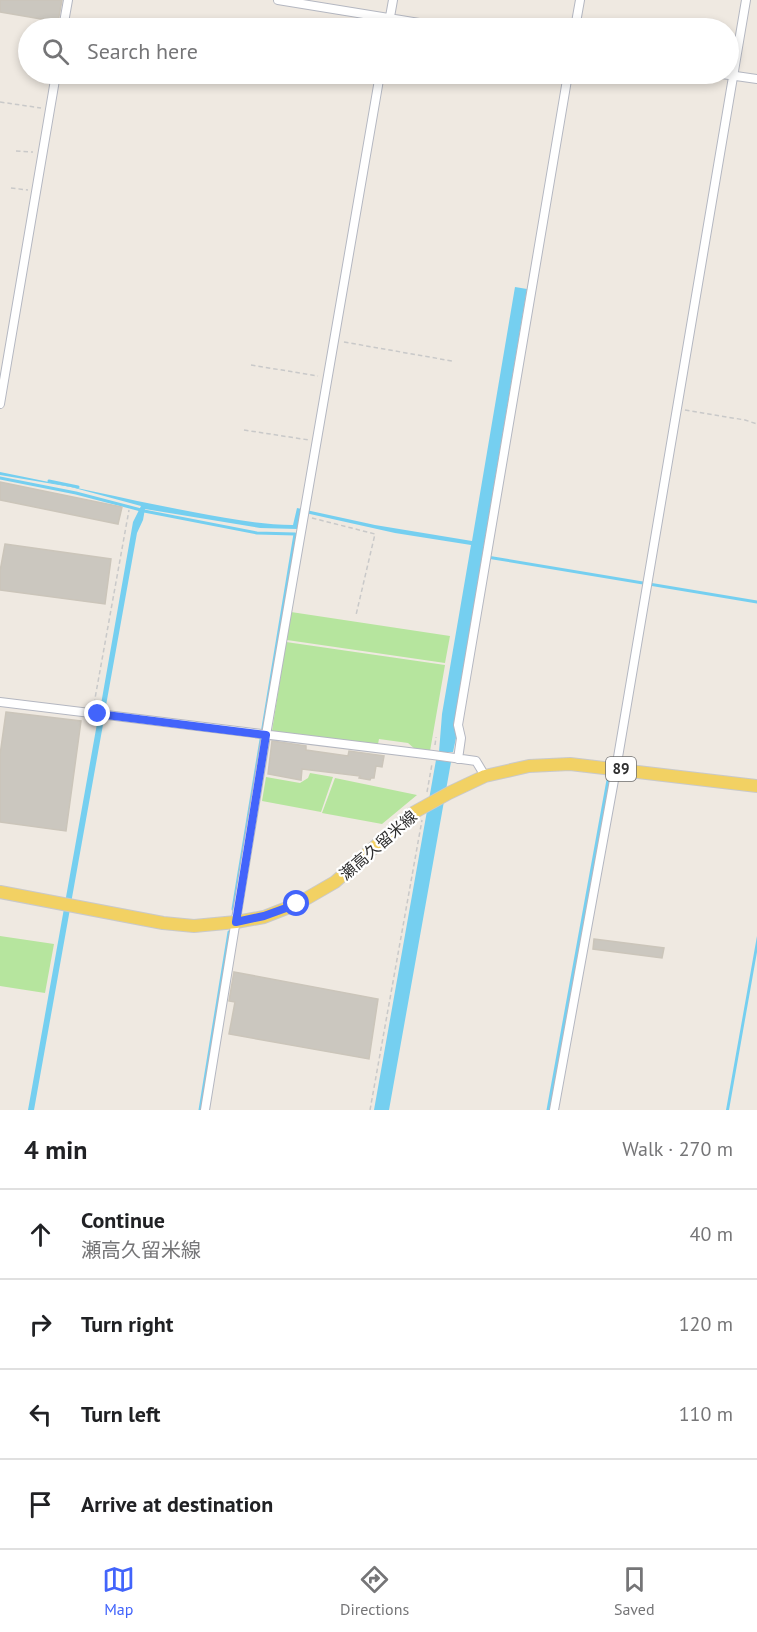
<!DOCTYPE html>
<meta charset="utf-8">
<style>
body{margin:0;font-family:"PT Sans","Noto Sans JP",sans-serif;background:#f6f6f6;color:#202124}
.stop{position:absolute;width:18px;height:18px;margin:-14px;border:4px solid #4264fb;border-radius:50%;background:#fff}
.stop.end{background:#4264fb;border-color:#fff;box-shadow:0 2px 6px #0008}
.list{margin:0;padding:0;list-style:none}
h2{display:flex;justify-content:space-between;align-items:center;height:78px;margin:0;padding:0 24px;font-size:26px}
h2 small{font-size:20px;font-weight:400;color:#757577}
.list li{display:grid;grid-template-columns:39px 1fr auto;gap:18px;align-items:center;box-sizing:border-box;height:90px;padding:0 24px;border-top:2px solid #e0e0e0}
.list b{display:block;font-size:22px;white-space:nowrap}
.list p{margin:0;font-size:20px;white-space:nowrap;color:#757577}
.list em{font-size:20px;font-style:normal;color:#757577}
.icon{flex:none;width:33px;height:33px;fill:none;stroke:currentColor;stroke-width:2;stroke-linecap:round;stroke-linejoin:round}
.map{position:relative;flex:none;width:757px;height:1110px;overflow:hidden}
.search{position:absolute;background:#fff;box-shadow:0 3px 9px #0003;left:18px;right:18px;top:18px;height:66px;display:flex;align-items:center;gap:15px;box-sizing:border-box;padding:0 21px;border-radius:33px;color:#757577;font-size:22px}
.sheet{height:438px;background:#fff}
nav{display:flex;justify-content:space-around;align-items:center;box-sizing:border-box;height:84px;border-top:2px solid #e0e0e0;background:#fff;font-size:16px;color:#757577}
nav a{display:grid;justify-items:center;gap:3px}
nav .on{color:#4264fb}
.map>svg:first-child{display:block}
</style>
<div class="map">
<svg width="757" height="1110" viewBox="0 0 757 1110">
<rect width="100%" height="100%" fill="#efe9e1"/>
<!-- green -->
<path fill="#b6e59e" d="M291,612L450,636L445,663L287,640Z
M286,642L445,665L430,751L415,749L408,743L379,739L378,744L272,731Z
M310,773L333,777L321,812L262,801L266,777L300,783L308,778Z
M335,778L417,795L382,824L322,813Z
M0,936L54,944L45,993L0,986Z"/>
<!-- water -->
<path fill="#75cff0" d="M515,287L527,289L455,717L456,738L453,752H439L442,714L471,545L395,533L301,512L297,529L260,528L145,509L143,520L137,533L105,711L100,710L133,522L141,506L71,487L0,475V472C66,485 129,500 193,512C227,518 259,525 293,525L297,508L375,525L472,541Z
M98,718L104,719L34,1110H28Z
M436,760L451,762L389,1110H374Z
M757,936V952L729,1110H726Z"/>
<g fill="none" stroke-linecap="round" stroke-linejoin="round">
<!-- stream -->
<path stroke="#75cff0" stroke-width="3" d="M0,478L76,493L141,510
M49,481L78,487
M144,511L257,533L295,534L233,909
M487,557L757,602
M200,1110L229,932
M548,1110L608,780"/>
</g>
<!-- building -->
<path fill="#cbc7bf" stroke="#cbc5ba" stroke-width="1.5" d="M0,0H62L58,22L0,12Z
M0,482L122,507L118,524L0,500Z
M5,544L111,559L105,604L0,590V571Z
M6,712L81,721L66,831L0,822V755Z
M272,741L306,746V750L348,756L349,751L384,756L382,767L376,766L374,778H371L370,780L359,778L360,776L302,769L301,780L268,774Z
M594,939L664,948L662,958L593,949Z
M234,972L378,999L369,1059L229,1034L235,1002L229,1001Z"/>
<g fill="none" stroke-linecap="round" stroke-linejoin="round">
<!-- minor casing -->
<g stroke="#b4b7c1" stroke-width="10">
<path id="minor" d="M278,0L450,28
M63,28L68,0
M388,28L393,0
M575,28L580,0
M722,74L757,79
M0,404L56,74
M0,702L433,755L476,761L485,776
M458,759L461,738L458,725L568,74
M205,1110L266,735L380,74
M554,1110L616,769L746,0"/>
</g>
<!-- primary casing -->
<g stroke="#c9c9c9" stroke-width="14">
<path id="primary" d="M0,892L163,923L194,926L236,922L264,917L297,904L335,882L413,813L449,793L485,776L529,766L570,764L757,786"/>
</g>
<!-- path -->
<path stroke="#c9c9c9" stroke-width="1.5" stroke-dasharray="4.5 3" stroke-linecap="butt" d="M0,102L41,108
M16,151L33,152
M11,188L28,190
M344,342L452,361
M251,365L318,376
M685,410L745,420L757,424
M244,430L309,440
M312,518L375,534L356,615
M94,704L129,510
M435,745L436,737
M427,792L432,764
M370,1110L422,820"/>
<!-- minor -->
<use href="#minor" stroke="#fff" stroke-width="8"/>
<!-- primary -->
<use href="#primary" stroke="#f2d163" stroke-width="12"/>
</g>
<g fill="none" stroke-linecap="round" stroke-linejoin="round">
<!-- route -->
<path stroke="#4264fb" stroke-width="8" d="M98,714L266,735L236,922L264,916L297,904"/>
</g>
<g text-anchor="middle" stroke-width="4.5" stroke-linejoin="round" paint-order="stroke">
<!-- shield labels -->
<rect fill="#fff" stroke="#6d6d6d" stroke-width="1.5" x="606" y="757" width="30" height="24" rx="4.5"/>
<g font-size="15" font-weight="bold" fill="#2e2e2e">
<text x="621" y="774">89</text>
</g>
<!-- street labels -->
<g font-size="16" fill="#2e2e2e" stroke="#fff">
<text transform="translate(378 845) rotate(-41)" y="6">瀬高久留米線</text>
</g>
</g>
</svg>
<div class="stop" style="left:297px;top:904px"></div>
<div class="stop end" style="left:98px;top:714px"></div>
<div class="search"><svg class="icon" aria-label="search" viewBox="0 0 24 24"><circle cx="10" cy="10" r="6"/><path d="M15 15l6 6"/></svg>Search here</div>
</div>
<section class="sheet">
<h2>4 min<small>Walk · 270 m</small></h2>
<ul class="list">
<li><svg class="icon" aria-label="ahead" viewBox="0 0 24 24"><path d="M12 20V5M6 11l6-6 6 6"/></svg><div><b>Continue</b><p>瀬高久留米線</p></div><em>40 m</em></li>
<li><svg class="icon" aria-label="right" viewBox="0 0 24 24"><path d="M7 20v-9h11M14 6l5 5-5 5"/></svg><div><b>Turn right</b></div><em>120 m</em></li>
<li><svg class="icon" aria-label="left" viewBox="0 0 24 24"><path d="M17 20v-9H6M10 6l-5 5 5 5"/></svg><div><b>Turn left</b></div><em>110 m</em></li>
<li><svg class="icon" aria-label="arrive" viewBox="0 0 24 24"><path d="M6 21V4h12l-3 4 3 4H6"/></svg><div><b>Arrive at destination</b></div></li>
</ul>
</section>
<nav>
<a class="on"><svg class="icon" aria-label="map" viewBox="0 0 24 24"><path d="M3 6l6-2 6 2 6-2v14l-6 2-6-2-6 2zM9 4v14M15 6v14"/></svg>Map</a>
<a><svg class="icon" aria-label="directions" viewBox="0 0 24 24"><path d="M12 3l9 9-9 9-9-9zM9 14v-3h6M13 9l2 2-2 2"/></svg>Directions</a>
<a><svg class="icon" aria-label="saved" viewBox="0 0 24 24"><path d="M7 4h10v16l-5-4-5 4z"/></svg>Saved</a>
</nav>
